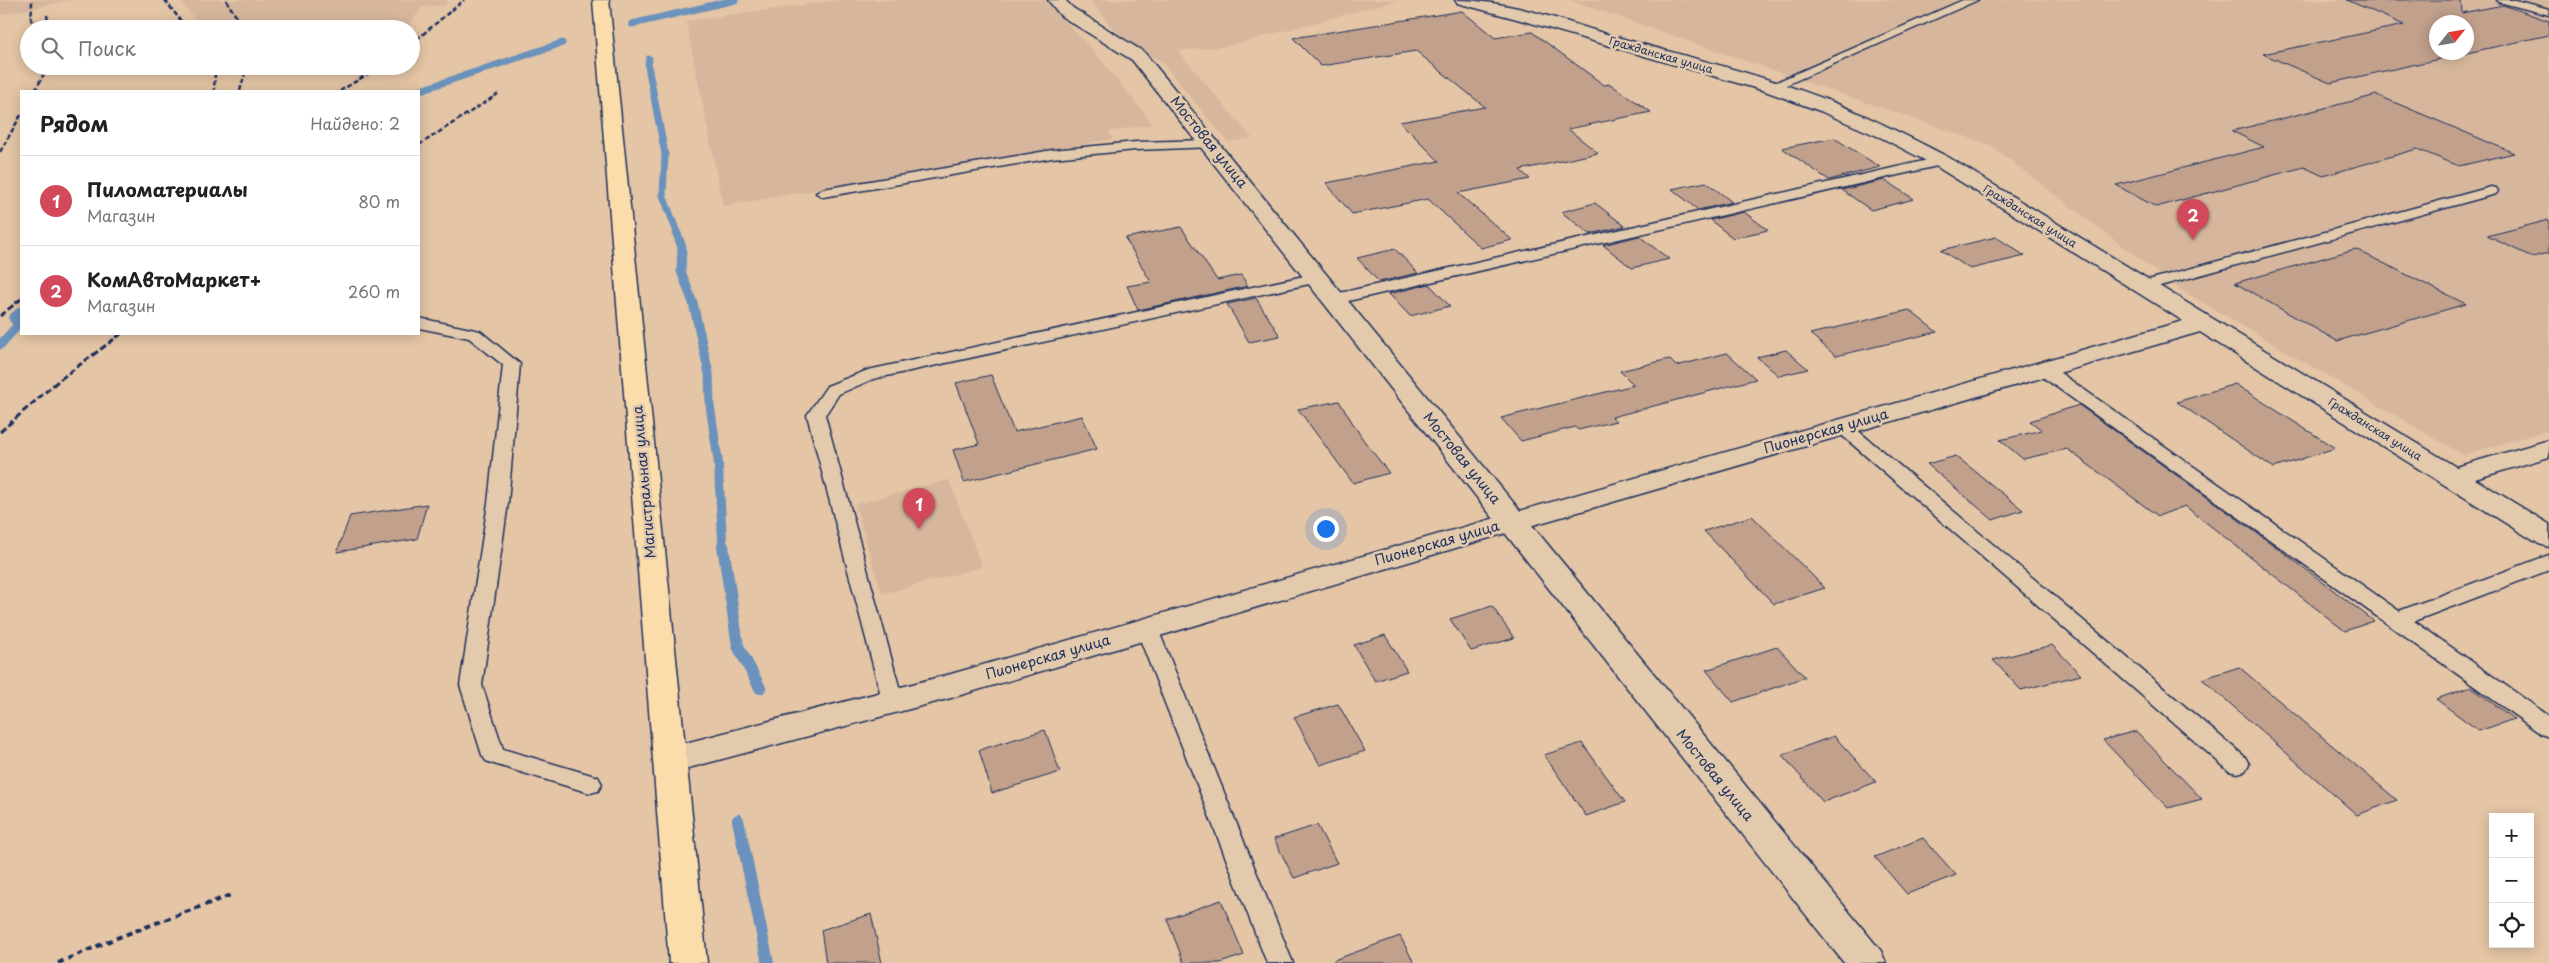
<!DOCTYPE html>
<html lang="ru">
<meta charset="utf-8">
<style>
body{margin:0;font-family:"Playpen Sans",sans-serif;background:#f6f6f6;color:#202124}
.controls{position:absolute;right:15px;bottom:15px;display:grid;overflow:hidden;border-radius:0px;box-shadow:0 2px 12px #0003}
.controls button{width:45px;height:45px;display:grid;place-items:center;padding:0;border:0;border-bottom:1px solid #e0e0e0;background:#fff;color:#202124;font:25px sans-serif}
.compass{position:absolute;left:2429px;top:15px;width:45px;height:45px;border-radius:50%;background:#fff;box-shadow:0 2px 12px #0003;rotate:59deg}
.you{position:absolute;left:1325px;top:528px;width:18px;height:18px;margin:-12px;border:4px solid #fff;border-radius:50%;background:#1a73e8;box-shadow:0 0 0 8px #1a73e833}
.badge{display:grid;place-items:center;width:32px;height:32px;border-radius:50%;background:#d1495b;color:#fff;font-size:16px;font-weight:700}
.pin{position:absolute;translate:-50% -41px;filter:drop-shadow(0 1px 2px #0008)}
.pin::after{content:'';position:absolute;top:26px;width:18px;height:15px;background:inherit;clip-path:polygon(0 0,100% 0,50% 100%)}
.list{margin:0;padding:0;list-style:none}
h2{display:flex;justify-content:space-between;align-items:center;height:65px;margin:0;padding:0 20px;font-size:21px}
h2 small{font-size:16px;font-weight:400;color:#757577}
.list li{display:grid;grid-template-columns:32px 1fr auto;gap:15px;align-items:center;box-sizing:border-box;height:90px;padding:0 20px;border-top:1px solid #e0e0e0}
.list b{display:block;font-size:19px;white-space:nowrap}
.list p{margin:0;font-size:16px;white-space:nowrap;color:#757577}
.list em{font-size:16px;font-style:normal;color:#757577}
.icon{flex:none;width:28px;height:28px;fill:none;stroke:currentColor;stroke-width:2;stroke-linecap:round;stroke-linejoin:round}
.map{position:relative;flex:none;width:2549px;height:963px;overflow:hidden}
.search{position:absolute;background:#fff;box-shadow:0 2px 12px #0003;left:20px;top:20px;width:400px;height:55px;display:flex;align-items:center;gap:12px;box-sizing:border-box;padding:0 18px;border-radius:28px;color:#757577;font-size:19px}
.panel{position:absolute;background:#fff;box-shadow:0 2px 12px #0003;left:20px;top:90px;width:400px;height:245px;border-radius:0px}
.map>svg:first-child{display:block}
</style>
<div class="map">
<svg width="2549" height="963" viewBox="0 0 2549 963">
<rect width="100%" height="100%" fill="#e4c5a5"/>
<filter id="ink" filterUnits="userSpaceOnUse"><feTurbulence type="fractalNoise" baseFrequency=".02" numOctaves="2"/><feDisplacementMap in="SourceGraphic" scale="10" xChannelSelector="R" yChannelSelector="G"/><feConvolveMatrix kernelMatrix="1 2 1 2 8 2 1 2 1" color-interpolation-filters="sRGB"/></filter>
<g filter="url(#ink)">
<!-- built -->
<path fill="#d6b79d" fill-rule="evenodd" d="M0,0H71L0,15Z
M180,0H447L445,5L423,7L406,29H202Z
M839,0H1045L1096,54L1153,124L1108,132L1113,139L723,206L686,21Z
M1090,0H1399L1228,46L1178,51L1252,138L1228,142L1161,61L1127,46Z
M1569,0H2549V430L2463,455L2176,287L1990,145ZM2436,22H2466V52H2436Z
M949,480L982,567L882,594L855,504Z"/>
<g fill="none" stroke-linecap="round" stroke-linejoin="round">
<!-- stream-far2 -->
<path stroke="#6a92bd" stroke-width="7" d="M632,24L735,0
M649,59L648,66L665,154L663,195L678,235
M418,91L562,43"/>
<!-- stream-far1 -->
<path stroke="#6a92bd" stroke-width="9" d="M677,234L682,247L681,271L693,303L709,374L710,405L718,460L723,548
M0,345L18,325L13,318L21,311"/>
<!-- stream -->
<path stroke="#6a92bd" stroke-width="12" d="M723,546L738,646L760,688
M738,820L768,963"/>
</g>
<!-- building -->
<path fill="#c1a08c" stroke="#1b2f5e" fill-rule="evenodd" d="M2347,0H2461L2462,13L2503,5L2549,21V35L2330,83L2263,54L2404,25ZM2436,22H2466V52H2436Z
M1462,11L1495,38L1532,32L1604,85L1610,84L1651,112L1568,129L1598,153L1520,170L1530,179L1458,193L1512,240L1481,248L1428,199L1352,214L1326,183L1439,161L1400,122L1485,107L1416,51L1321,66L1293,38Z
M2377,95L2514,153L2459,166L2417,149L2323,176L2304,167L2156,207L2116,185L2264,147L2232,131Z
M1834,138L1880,167L1829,180L1782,148Z
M1884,180L1914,199L1871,210L1842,190Z
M1706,182L1732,202L1698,210L1672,189Z
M1595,203L1625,226L1590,234L1561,212Z
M1744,212L1768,230L1733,238L1710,220Z
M2549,220V253L2532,257L2487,236Z
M1181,227L1217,280L1241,275L1248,286L1138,310L1127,286L1151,282L1125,238Z
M1639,236L1669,259L1632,268L1603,245Z
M1996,237L2025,256L1970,269L1941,250Z
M1395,249L1418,273L1379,282L1357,258Z
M2355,249L2466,304L2337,341L2235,283Z
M1429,284L1450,306L1410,316L1389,294Z
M1256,298L1259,303L1280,336L1249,342L1227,304Z
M1909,310L1937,332L1836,356L1810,334Z
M1786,350L1808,369L1779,376L1757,357Z
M1727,353L1756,379L1612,417L1616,421L1578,430L1575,427L1521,441L1501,418L1634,385L1620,371L1669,359L1676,366Z
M991,375L1014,432L1082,416L1097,449L964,482L953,450L979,444L956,383Z
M2235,384L2335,448L2274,468L2177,402Z
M1339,401L1362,438L1389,473L1353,483L1298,409Z
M2079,405L2279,549L2374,621L2345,631L2185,506L2158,516L2067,449L2023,459L2000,440L2042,430L2030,421Z
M1956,456L2023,510L1993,520L1927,464Z
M427,504L417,539L337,552L350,516Z
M1752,516L1825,588L1774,604L1704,531Z
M1492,606L1514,638L1471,651L1450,619Z
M1385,635L1407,671L1375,681L1354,645Z
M2052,645L2081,675L2021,690L1993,660Z
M1777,647L1805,677L1733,702L1706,670Z
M2239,667L2397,800L2357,815L2202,679Z
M2471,687L2514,719L2479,731L2436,699Z
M1338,704L1365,751L1320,765L1294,717Z
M1045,730L1060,772L992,793L979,750Z
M2136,731L2202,799L2168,808L2103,740Z
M1834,736L1876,782L1823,802L1782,755Z
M1582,743L1625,802L1586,816L1544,755Z
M1317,825L1337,863L1294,878L1274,839Z
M1923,838L1956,875L1907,894L1875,857Z
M1221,900L1244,955L1220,963H1184L1167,919Z
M871,914L882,963H826L821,930Z
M1400,936L1414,963H1334V960Z"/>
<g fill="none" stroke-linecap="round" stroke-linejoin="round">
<!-- service casing -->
<g stroke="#1b2f5e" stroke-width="3">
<path id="service" d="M1963,0H1978L1775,90H1767L1765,87Z
M2497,0H2516L2549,9V15L2499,2Z
M1210,140L1215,141L1217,144L1215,147L1136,150L1052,158L823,197L816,193L823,189L1052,150L1136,142Z
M1941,157L1948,161L1946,164L1335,304L1327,299L1335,294Z
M2491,187L2496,188L2498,191L2496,194L2149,289L2143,291L2135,286L2137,283Z
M1318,273L1326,278L1323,281L873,379L839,394L825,415L903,701L900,707L892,709L884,707L807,415L827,386L868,370Z
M419,318L480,331L520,364L508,503L482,685L503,749L598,777L602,784L598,791L590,793L494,764L486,761L482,755L460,685L488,503L503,365L469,338L419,328Z
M2043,364L2049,365L2399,611L2549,555V570L2414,621L2549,716V737L2541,734L2037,373L2035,369L2037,365Z
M1843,422L1849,423L2245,757L2249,764L2245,771L2237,773L2229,771L1837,431L1834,427L1837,423Z
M1147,621L1154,624L1158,629L1293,963H1267L1136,629L1140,624Z"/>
</g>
<!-- minor casing -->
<g stroke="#1b2f5e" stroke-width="3">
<path id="minor" d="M1048,0H1065L1073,8L1144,52L1881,951L1886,963H1844L1132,60L1061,16Z"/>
</g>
<!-- tertiary casing -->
<g stroke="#1b2f5e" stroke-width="3">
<path id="tertiary" d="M1455,0C1509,0 1562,21 1613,36C1687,57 1764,75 1835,103C1874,119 1911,138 1948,157L2456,467L2549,440V457L2475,479L2549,524V547L2539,544L2200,332L1523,528L951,698L670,773L658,770L653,760L658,750L670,747L951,674L2183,321L1934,165L1884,139L1820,111L1765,91L1517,19L1457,3Z"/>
</g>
<!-- primary casing -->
<g stroke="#1b2f5e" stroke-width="3">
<path id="primary" d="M593,0H609L707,963H669Z"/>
</g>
<!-- path -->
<path stroke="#1b2f5e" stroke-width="4" stroke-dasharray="6 4.5" stroke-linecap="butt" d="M58,963L114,939L231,895"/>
<!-- service -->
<use href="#service" fill="#e3caac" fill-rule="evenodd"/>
<!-- minor -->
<use href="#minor" fill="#e3caac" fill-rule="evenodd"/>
<!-- tertiary -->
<use href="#tertiary" fill="#e3caac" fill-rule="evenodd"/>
<!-- primary -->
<use href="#primary" fill="#fbddab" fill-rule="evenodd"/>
<!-- rail-far1 -->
<path stroke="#1b2f5e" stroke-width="2.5" stroke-dasharray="5 2.5" stroke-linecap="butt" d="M165,0L187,29
M226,0L244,29
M47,15L49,29
M31,29L32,0
M411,44L464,0
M212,66L215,73L214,91
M35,91L48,66
M240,91L247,66
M340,91L381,66
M419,145L498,94
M0,152L21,115"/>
<!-- rail -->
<path stroke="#1b2f5e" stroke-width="3" stroke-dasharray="7 3" stroke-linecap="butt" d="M0,316L21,299
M0,432L58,381L121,334"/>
</g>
</g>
<g text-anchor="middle" stroke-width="5" stroke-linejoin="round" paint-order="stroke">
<!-- far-street labels -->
<g font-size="11" fill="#1b2f5e" stroke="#e3caac">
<text transform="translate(1661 55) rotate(16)" y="4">Гражданская улица</text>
<text transform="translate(2030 216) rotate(32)" y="4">Гражданская улица</text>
<text transform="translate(2375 429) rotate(32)" y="4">Гражданская улица</text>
</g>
<!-- street labels -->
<g font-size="14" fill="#1b2f5e" stroke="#e3caac">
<text transform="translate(1209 142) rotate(51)" y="5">Мостовая улица</text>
<text transform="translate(1826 431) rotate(-16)" y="5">Пионерская улица</text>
<text transform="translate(1462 458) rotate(51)" y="5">Мостовая улица</text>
<text transform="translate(644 482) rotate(-95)" y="5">Магистральная улица</text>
<text transform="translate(1437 543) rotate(-16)" y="5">Пионерская улица</text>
<text transform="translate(1048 657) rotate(-16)" y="5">Пионерская улица</text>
<text transform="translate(1715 775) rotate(51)" y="5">Мостовая улица</text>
</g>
</g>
</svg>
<div class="controls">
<button>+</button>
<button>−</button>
<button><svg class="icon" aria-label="locate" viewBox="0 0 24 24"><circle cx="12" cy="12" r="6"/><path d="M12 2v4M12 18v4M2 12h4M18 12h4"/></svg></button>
</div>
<svg class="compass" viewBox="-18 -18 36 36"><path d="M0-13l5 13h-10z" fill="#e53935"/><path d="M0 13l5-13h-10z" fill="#757577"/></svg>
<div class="you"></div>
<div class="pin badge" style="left:919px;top:529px">1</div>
<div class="pin badge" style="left:2193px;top:240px">2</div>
<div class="search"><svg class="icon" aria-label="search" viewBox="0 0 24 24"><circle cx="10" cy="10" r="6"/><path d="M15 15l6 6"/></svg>Поиск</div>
<section class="panel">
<h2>Рядом<small>Найдено: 2</small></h2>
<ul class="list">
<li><span class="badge">1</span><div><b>Пиломатериалы</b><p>Магазин</p></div><em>80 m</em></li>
<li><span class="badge">2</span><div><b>КомАвтоМаркет+</b><p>Магазин</p></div><em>260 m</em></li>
</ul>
</section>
</div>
